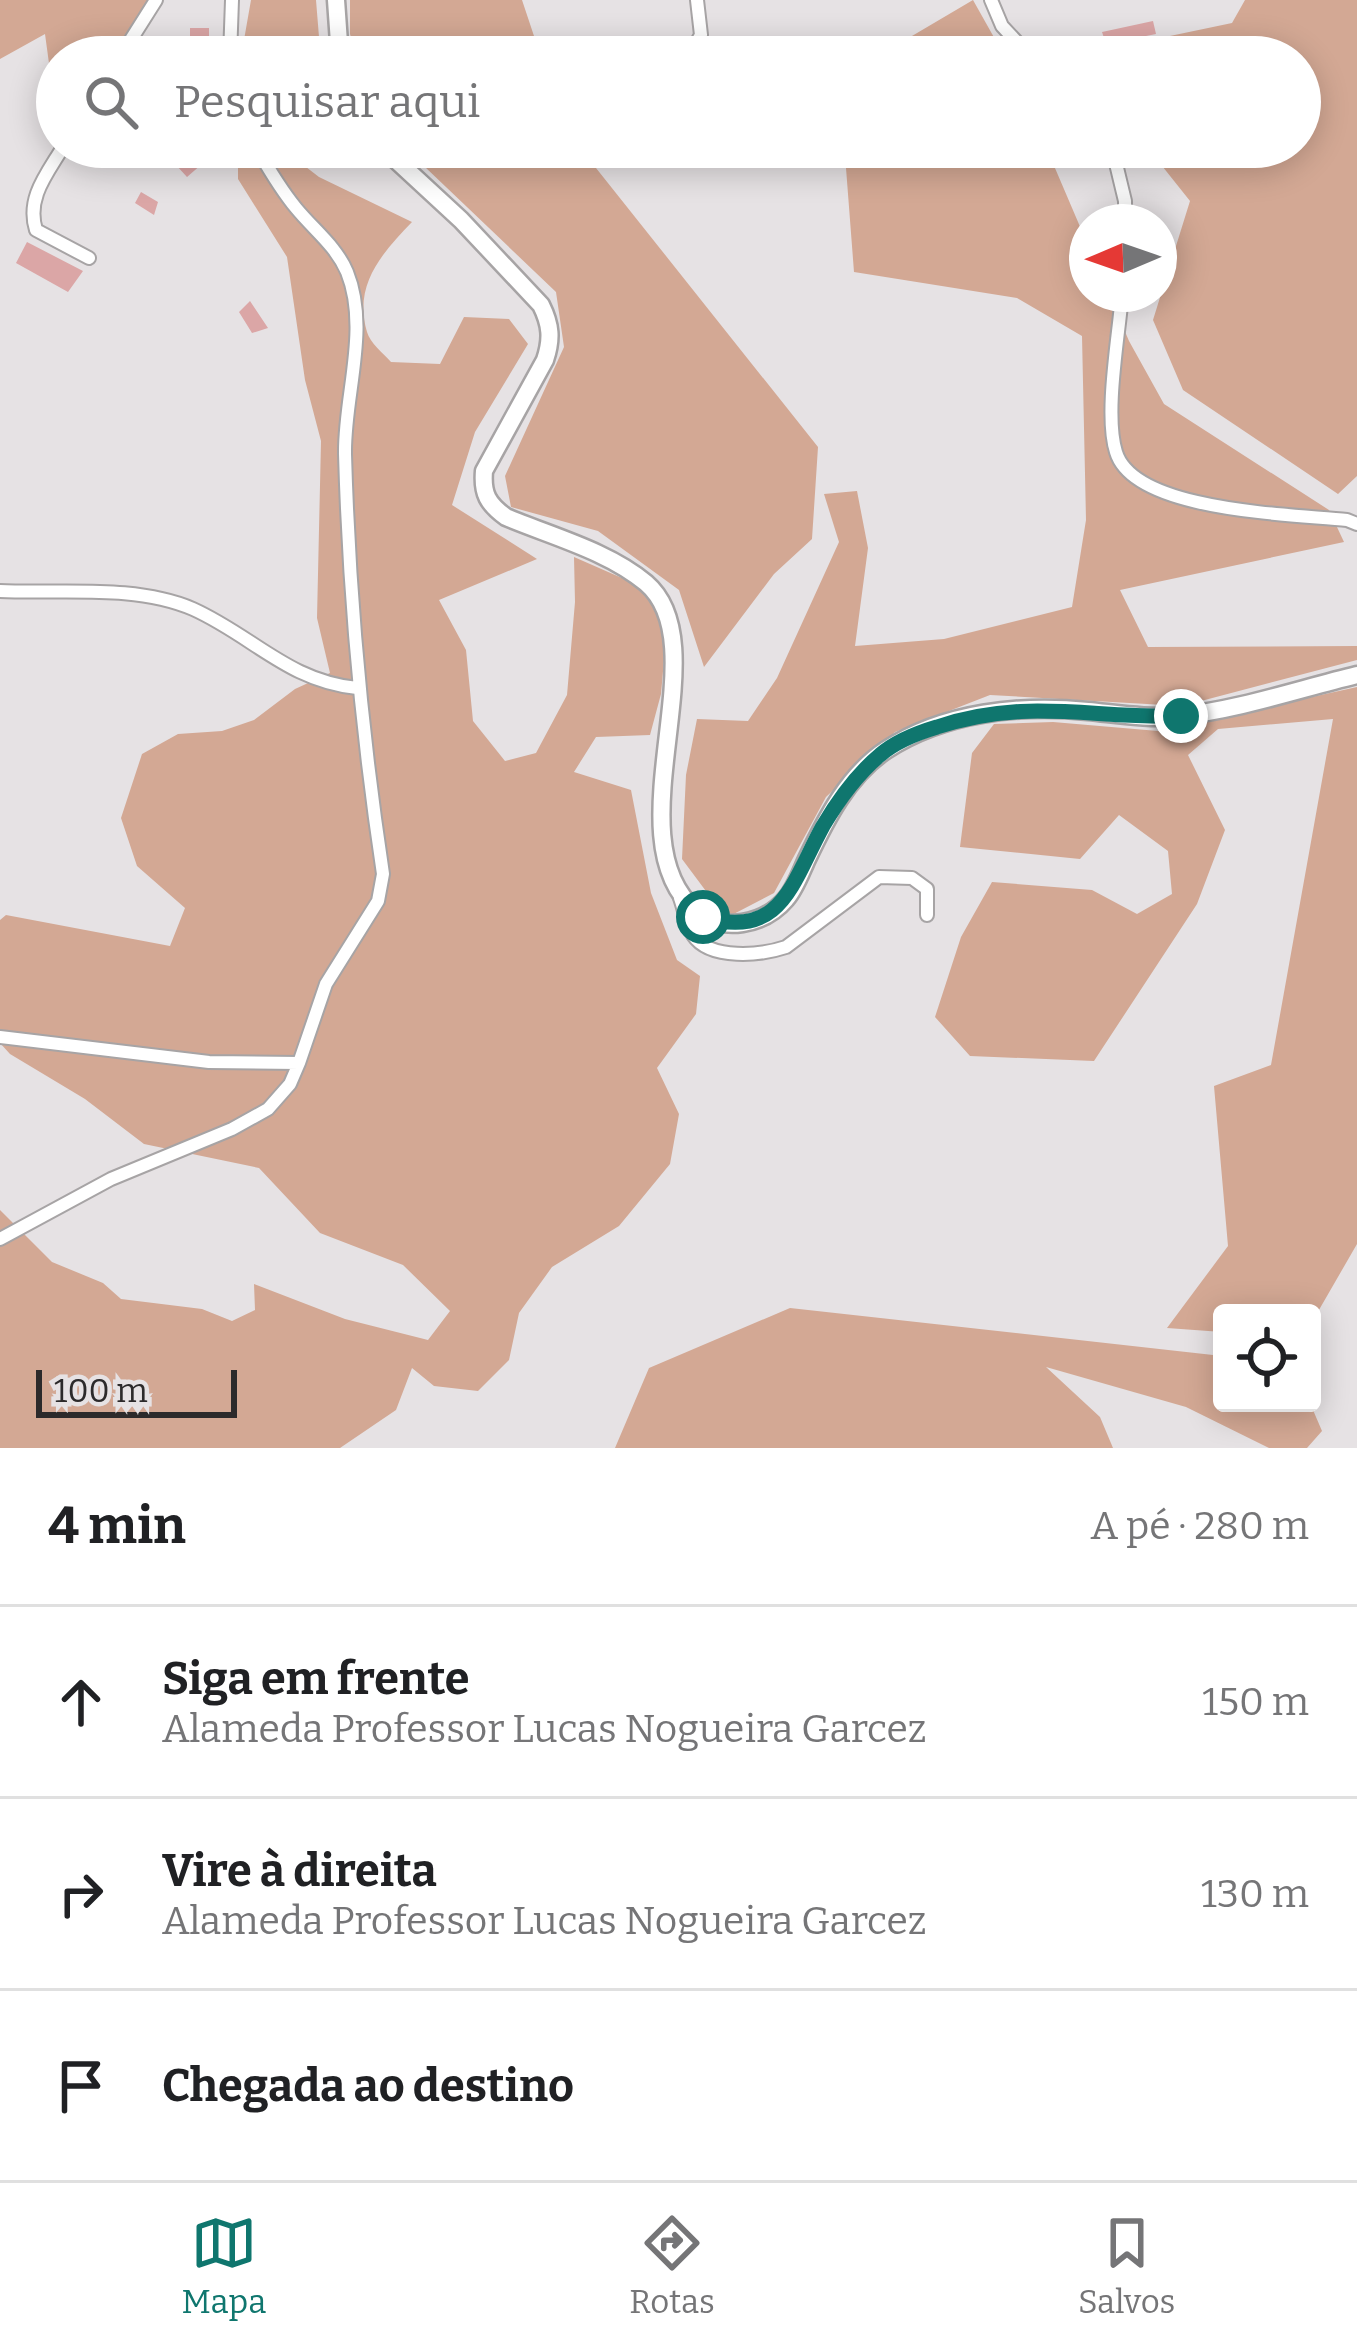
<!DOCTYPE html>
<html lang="pt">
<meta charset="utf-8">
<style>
body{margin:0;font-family:Bitter,serif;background:#f2f2f2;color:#202124}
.controls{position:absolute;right:36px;bottom:36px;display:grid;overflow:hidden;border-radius:12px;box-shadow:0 6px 30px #0003}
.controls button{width:108px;height:108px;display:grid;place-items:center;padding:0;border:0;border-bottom:3px solid #e0e0e0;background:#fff;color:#202124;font:60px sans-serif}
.compass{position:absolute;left:1069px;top:204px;width:108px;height:108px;border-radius:50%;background:#fff;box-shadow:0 6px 30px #0003;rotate:268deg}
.scale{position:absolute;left:36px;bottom:30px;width:201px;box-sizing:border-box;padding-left:12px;border:6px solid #2c2a2b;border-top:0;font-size:33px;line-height:42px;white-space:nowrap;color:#2c2a2b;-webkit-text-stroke:9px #e6e2e4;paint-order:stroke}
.stop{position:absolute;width:36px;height:36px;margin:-27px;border:9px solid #0f766e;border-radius:50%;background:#fff}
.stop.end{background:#0f766e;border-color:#fff;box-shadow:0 3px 12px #0008}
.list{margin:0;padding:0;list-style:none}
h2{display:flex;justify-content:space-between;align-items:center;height:156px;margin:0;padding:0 48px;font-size:51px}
h2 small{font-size:39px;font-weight:400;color:#757577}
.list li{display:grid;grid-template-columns:78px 1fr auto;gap:36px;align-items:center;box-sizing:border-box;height:192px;padding:0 48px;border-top:3px solid #e0e0e0}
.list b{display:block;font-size:45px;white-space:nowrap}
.list p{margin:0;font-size:39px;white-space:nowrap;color:#757577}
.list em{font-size:39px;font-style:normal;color:#757577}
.icon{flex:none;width:66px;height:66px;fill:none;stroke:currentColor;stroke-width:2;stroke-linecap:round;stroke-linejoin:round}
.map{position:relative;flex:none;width:1357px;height:1448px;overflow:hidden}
.search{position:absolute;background:#fff;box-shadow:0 6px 30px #0003;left:36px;right:36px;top:36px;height:132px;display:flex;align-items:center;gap:30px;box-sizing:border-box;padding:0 42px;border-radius:66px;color:#757577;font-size:45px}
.sheet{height:732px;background:#fff}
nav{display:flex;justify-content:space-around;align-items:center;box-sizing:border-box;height:168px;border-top:3px solid #e0e0e0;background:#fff;font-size:33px;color:#757577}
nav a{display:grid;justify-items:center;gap:6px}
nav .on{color:#0f766e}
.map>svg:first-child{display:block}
</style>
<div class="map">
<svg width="1357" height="1448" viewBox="0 0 1357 1448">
<rect width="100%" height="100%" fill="#e6e2e4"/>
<!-- green -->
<path fill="#d3a894" d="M0,0H148L112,57H57V122L45,34L0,59Z
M251,0H316L319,37L286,47L279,36L277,57H241Z
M350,0H522L541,57H357L350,34Z
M973,0L1005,57H851L895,46Z
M1245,0H1357V476L1338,494L1183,390L1153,320L1190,201L1147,147H1300V57H1103V50L1232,23Z
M238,147H280L319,177L412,222C382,253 353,285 367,332C370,343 383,353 391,362L440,364L464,317L509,319L528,344L475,432L452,505L537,559L439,600L466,650L473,721L505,761L536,753L567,695L575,602L574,557L631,582L668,615L661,694L650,735L596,737L574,772L631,790L651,893L677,960L700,976L696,1014L657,1068L679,1114L670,1164L619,1226L552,1267L519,1313L509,1360L478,1391L434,1386L412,1368L396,1410L340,1448H0V1210L52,1262L103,1283L121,1299L202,1309L232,1321L255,1310L254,1284L345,1319L428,1340L450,1311L403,1265L320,1233L259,1168L144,1144L85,1099L10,1054L0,1043V920L6,915L170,946L185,908L137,866L121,818L142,754L178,734L222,731L254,720L295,689L330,673L317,618L321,441L305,380L287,257L238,179Z
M404,147H585L596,168L818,447L812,539L774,574L704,667L679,590L598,531L511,507L505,476L564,347L556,292Z
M839,147H1046L1087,243V294H1109L1129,341L1164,404L1329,510L1344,542L1120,590L1148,647L1357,646V660L1182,706L990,695L895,732L826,797L774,893L726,918L682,859L686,775L697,719L748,721L777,678L839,542L824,494L857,491L868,548L855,646L944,639L1072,607L1086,520L1082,336L1017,298L854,272L846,168Z
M1357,687V1244L1312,1322V1313H1222V1332L1167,1328L1228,1246L1214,1086L1271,1065L1333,719L1218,729L1188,755L1225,830L1197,904L1094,1061L970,1056L935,1017L961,937L992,882L1092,890L1137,914L1172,894L1168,851L1119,815L1080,859L960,847L972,753L994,724L1053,722L1158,731Z
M790,1308L1222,1356V1403H1310L1322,1431L1307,1448H1269L1186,1407L1046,1367L1100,1417L1113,1448H615L649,1368Z"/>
<!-- building -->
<path fill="#dba6a6" d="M1153,21L1156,34L1106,44L1102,32Z
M190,28H209V57H190Z
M190,150L202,164L187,177L176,165Z
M141,192L158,202L154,215L135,203Z
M27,242L83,271L68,292L16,263Z
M250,301L268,328L252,333L239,312Z"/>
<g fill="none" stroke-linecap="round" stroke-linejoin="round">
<!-- street casing -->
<g stroke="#a7a4a5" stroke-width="16">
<path id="street" d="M991,0L1002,26L1031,57
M120,57L156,0
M230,57L232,0
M688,57L701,35L697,0
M63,147C47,174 26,198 36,230L89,258
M256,147C268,168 281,190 296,208C314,230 336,246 347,272C370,329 344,395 345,454C349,595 362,735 383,874L378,901L326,984L299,1063
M1112,147L1125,201V222
M1122,294C1119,335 1104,414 1116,452C1134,512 1292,514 1347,520L1357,524
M0,591C61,594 135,584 193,609C253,636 288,681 357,688
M680,898C684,909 687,926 693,935C710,961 762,955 786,947L879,877L912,878L927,889V915
M0,1037L209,1062L299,1063L290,1084L268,1109L232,1129L111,1179L0,1239"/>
</g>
<!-- secondary casing -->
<g stroke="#a7a4a5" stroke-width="21">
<path id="secondary" d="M336,0L340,57
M382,147L461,220L541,305C551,325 552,339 545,360L484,471C482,494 488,504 506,517C551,536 608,551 646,583C721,647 610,838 696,911C722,933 764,925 786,899C795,889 801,872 807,859C826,819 848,775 886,750C944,712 1021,704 1088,711C1119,714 1149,719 1179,716C1238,710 1299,689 1357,675"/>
</g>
<!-- street -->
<use href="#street" stroke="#fff" stroke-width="12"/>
<!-- secondary -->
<use href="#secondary" stroke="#fff" stroke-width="16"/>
</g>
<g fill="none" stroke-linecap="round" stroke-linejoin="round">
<!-- route -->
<path stroke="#0f766e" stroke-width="15" d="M703,917C782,941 792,882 823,826C839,799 856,775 880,755C896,741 917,733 937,727C1028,697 1091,719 1181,716"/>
</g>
</svg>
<div class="controls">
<button><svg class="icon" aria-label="locate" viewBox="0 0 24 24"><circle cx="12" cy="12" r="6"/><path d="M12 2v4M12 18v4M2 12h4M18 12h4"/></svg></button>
</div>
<svg class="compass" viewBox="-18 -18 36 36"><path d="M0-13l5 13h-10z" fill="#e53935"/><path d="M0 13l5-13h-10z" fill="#757577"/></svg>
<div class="scale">100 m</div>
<div class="stop" style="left:703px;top:917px"></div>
<div class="stop end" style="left:1181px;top:716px"></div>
<div class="search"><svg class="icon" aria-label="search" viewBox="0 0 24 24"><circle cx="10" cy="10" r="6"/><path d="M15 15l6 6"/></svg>Pesquisar aqui</div>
</div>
<section class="sheet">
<h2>4 min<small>A pé · 280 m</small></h2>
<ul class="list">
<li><svg class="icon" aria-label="ahead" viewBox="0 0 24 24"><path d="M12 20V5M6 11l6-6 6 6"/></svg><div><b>Siga em frente</b><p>Alameda Professor Lucas Nogueira Garcez</p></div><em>150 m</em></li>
<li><svg class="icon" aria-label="right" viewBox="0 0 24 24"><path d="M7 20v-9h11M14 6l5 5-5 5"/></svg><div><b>Vire à direita</b><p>Alameda Professor Lucas Nogueira Garcez</p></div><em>130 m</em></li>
<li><svg class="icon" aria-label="arrive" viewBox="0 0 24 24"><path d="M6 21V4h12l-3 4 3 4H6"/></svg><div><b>Chegada ao destino</b></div></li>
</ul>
</section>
<nav>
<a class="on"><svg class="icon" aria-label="map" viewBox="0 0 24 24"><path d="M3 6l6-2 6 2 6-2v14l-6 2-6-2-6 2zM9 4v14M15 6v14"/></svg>Mapa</a>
<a><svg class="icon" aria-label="directions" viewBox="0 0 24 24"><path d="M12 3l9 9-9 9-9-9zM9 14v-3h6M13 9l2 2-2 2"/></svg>Rotas</a>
<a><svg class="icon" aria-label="saved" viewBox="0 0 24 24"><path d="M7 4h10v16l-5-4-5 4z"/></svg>Salvos</a>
</nav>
